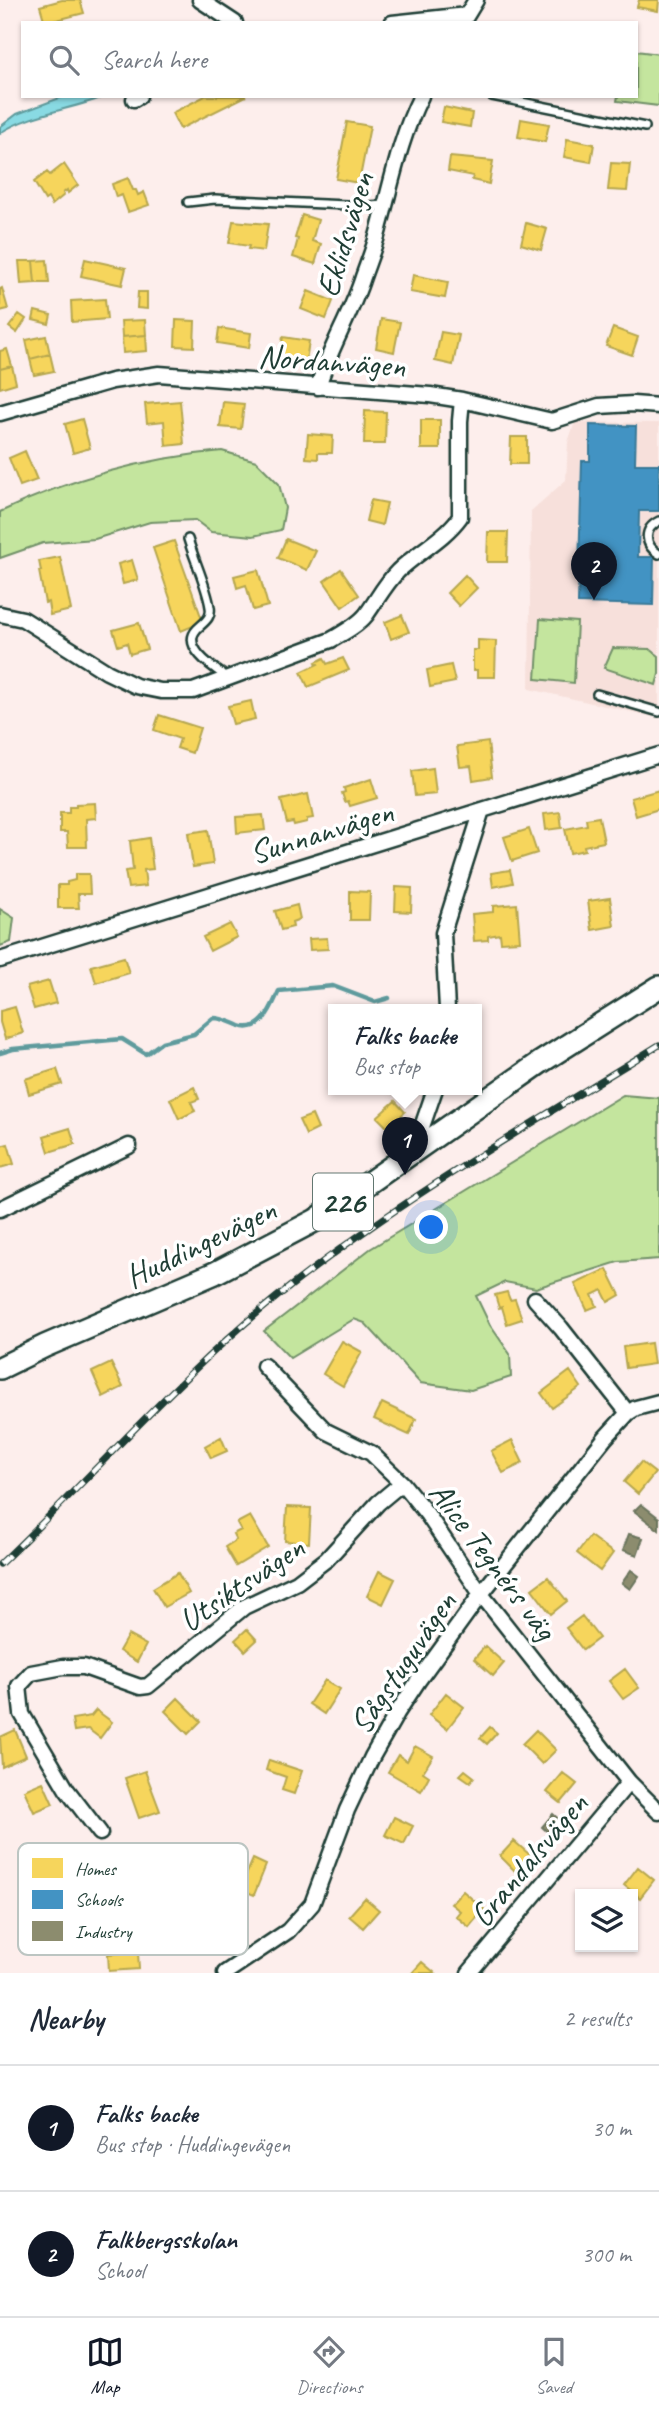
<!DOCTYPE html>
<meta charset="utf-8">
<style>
body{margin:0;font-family:Caveat,sans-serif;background:#f6f6f7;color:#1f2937}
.controls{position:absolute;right:21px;bottom:21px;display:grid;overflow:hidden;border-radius:0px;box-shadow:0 2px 5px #0004}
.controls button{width:63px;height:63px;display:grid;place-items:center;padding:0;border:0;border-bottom:2px solid #e0e1e3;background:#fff;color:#1f2937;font:35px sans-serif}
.you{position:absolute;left:432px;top:1228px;width:24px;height:24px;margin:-18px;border:5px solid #fff;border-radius:50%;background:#1a73e8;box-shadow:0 0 0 10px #1a73e833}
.badge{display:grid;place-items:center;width:46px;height:46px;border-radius:50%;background:#111827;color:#fff;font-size:23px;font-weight:700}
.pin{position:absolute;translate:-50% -58px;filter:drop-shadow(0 2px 4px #0008)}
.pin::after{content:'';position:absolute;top:37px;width:24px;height:21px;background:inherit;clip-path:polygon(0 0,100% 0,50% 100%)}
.popup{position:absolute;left:328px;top:1004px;width:154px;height:91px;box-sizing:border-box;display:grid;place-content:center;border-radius:0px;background:#fff;filter:drop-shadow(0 2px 5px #0005);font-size:23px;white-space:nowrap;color:#747a83}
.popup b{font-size:26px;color:#1f2937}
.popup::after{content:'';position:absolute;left:50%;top:100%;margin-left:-14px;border:14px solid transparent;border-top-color:#fff}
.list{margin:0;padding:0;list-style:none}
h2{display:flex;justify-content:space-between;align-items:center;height:91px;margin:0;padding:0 28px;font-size:30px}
h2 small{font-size:23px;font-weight:400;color:#747a83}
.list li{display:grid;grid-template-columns:46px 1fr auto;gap:21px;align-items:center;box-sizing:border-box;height:126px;padding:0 28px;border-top:2px solid #e0e1e3}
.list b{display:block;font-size:26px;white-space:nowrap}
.list p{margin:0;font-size:23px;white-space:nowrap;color:#747a83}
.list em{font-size:23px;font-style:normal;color:#747a83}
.icon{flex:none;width:38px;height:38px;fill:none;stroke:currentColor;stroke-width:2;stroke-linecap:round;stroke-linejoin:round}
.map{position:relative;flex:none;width:659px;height:1973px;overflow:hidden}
.search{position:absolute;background:#fff;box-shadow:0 2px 5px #0004;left:21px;right:21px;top:21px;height:77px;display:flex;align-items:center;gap:18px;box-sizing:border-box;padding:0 24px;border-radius:0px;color:#747a83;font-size:26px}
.sheet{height:343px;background:#fff}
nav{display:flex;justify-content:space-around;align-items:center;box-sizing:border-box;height:98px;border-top:2px solid #e0e1e3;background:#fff;font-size:19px;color:#747a83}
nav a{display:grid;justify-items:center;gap:4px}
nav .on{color:#111827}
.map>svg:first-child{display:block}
</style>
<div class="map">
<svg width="659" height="1973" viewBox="0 0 659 1973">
<rect width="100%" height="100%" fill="#fdeeec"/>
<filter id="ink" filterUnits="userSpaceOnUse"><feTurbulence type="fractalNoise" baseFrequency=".0143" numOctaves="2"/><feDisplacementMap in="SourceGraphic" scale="14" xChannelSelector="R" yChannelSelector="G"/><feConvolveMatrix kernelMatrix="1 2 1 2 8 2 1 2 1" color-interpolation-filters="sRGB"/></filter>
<g filter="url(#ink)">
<!-- built -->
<path fill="#f7e0db" d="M575,422L659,423V718L529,689L531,511L566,480L568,442Z"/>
<!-- green -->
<path fill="#c4e59e" stroke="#729169" stroke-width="2" d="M636,51L659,54V106L617,101L618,96H636Z
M222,451L256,461L279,484L285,508L281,530L253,536L211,532L195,520L150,522L95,539L43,543L0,558V512C69,479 146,458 222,451Z
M540,619L577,622L574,683L536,679Z
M613,648L650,649L659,656V674L656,685L604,668Z
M0,909L14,918L11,942L0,946Z
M623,1095L659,1098V1259L618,1262L536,1288L505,1282L476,1296L490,1325L510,1354L511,1377L471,1390L420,1383L365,1323L354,1319L290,1358L264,1331L370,1249Z"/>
<!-- water -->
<path fill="#89dae3" stroke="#5f9b9d" stroke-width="2" d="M65,96H106C71,110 31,113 0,133V127L17,114Z"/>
<!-- homes -->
<path fill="#f6d55c" stroke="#b6a750" stroke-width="2" d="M62,0H80L84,13L45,23L40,6Z
M639,0H659L658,11L637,7Z
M205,96H246L180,129L172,113Z
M444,107L472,113L470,127L441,122Z
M521,119L549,124L545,142L518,137Z
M347,122L370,126L359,183L336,179Z
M567,139L594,144L591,162L564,157Z
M450,157L493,161L489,184L472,180L473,176L448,171Z
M611,163L630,164L627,191L608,190Z
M64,164L78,185L68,193L67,190L63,193L64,195L52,205L48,198L45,200L34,182L47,172L50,175Z
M128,178L133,190H136L138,195L144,192L149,205L128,212L122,195L116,197L112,184Z
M302,215L318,220L312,241L321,244L315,264L293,257L298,239L295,238Z
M233,221L268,224L264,251L248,249L249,246L229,243Z
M526,223L547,229L541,250L521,244Z
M85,259L126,268L122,285L81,276Z
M47,260L49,283H35L33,261Z
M19,261H33L35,283L21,284Z
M413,275L448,282L445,298L410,292Z
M2,288L8,309L0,311V289Z
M308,291L333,301L326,319L301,309Z
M138,292H147V309L137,308Z
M105,299L107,319L72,322L71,301Z
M35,311L51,315L49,324L33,320Z
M19,314L26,319L17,333L9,327Z
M381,319L400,322L394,352L376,348Z
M145,320L146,335L122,337L121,321Z
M176,320L195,321L194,347L175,346Z
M219,328L251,333L249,348L217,343Z
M613,328L638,337L632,355L606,346Z
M441,332L459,335L453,365L435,361Z
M146,335L147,351L123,353L122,337Z
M46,336L50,354L30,359L26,340Z
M283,337L309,341L306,361L279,357Z
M7,349L12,366L0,369V351Z
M50,354L54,371L34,375L30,359Z
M12,366L16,383L0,388V369Z
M180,401L184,444L166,446L164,421L147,423L145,404Z
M223,402L244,404L241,429L220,427Z
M365,411L386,412L385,444H364Z
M82,419L90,448L73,453L65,424Z
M421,420H440V449H421Z
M308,434L333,436L332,453H318V459L306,458Z
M511,437H527V464H510Z
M25,451L37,480L20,486L9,458Z
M371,500L387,503L382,525L366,521Z
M488,532H508L507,562H487Z
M286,539L316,551L307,570L278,558Z
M174,541L203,622L181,631L153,548Z
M60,557L71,610L50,615L48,602L45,603L39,571H41L39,561Z
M132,560L138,580L123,584L118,564Z
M341,569L359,595L342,607L324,581Z
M258,570L268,606L253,610L246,585L237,588L234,576Z
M465,575L477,588L459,606L447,593Z
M402,615L409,632L391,639L385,622Z
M139,623L147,649L130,654L127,643L118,646L113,630Z
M478,640L496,641L495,677H477V670H473V650H478Z
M324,658L327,664L343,658L349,670L308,687L301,672L318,664L316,662Z
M451,665L455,682L430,687L427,670Z
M251,701L255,719L233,724L228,706Z
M159,715L200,728L192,753L177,748L180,739L154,730Z
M488,742L492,777L473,780L471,766L460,767L457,746Z
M433,768L436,794L415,796L412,771Z
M371,779L377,798L350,806L348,801L345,802L342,793L345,792L344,788Z
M659,790V809L636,816L631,798Z
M308,794L313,818L307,819V822L294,825L293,822L287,823L281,800Z
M95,803L96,818L86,819L87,847H68L67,832H60V813H69V807H76V804Z
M560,812L562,828L546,830L544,814Z
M263,815L265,830L237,833L236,817Z
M599,817L604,842L584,846L585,850L570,853L565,829L587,825L586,819Z
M529,829L537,853L512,861L504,837Z
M208,830L213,864L193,867L188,833Z
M149,838L153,869L144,870L146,886L128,888L125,871L133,870L130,841Z
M510,870L513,883L493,887L491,873Z
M75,874H89L90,894H78L79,908H58V885H67V882L75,880Z
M396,887L412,888L411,912L395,911Z
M350,891L370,892L369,920H350Z
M610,898L614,926L592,930L588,901Z
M517,904L520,941L501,942L500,934L488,936V940L474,941L472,914L493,912V906Z
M297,905L300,919L292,922L293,927L281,930L275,911Z
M230,924L237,937L210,951L203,937Z
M327,938L328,949L310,950L309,939Z
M124,957L129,973L96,983L91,966Z
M49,981L56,1003L34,1009L27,987Z
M15,1007L23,1033L5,1039L0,1022V1011Z
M57,1069L62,1084L29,1094L25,1079Z
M194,1087L199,1099L191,1102L195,1111L179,1119L170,1099Z
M395,1101L405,1112L388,1128L377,1117Z
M312,1115L318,1129L306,1135L299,1120Z
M70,1128L75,1144L49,1152L44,1136Z
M8,1144L14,1164L0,1168V1146Z
M607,1269L620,1295L608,1302L602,1290L592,1295L597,1306L587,1310L575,1284Z
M507,1292L510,1300L515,1299L522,1319L507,1324L502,1307L499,1308L495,1295Z
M342,1341L362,1352L343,1386L323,1374Z
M651,1343L654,1364L626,1368L623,1347Z
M111,1363L123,1387L103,1397L92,1372Z
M570,1371L581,1387L552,1408L541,1393Z
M382,1403L416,1419L409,1435L374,1419Z
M221,1437L227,1451L211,1458L205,1446Z
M512,1440L523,1463L503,1473L491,1451Z
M641,1462L655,1473L638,1494L624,1482Z
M287,1507L311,1508L309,1543L285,1541Z
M250,1516L268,1547L236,1566L225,1547L236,1540L233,1534L241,1530L237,1523Z
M590,1536L613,1553L600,1571L577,1553Z
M379,1571L395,1579L383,1604L367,1596Z
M178,1573L189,1593L164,1607L153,1588Z
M548,1577L567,1601L551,1614L532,1589Z
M582,1616L599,1638L583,1650L566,1628Z
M247,1629L257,1640L245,1651L235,1640Z
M128,1635L146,1645L137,1662L119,1651Z
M485,1646L504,1663L493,1676L474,1659Z
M625,1669L639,1688L623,1699L609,1681Z
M325,1680L340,1689L324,1714L309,1704Z
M446,1693L464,1707L447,1729L429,1715Z
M178,1698L201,1721L188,1734L165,1711Z
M96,1710L112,1722L100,1738L88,1729L74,1731L72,1719L91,1716Z
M490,1727L497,1733L487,1744L480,1738Z
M15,1730L26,1756L2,1767L0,1737Z
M536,1730L556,1750L542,1764L522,1744Z
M415,1746L433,1756L423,1772L429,1776L421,1791L388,1772L398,1755L407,1761Z
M269,1760L302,1771L294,1794L282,1790L286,1777L266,1770Z
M465,1770L474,1777L470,1782L460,1775Z
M145,1771L160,1811L139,1818L125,1778Z
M563,1773L577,1784L561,1803L547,1792Z
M43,1782L53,1804L34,1812L24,1790Z
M394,1817L413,1826L404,1844L385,1835Z
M514,1841L530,1855L515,1871L500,1856Z
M253,1859L266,1865L254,1895L240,1889Z
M638,1867L654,1880L640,1898L624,1885Z
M90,1879L91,1899L76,1900L75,1880Z
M463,1891L484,1909L469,1927L456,1916L460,1911L451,1904Z
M365,1898L379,1910L363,1928L349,1916Z
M185,1903L198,1922L167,1942L154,1923Z
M138,1952L139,1969L109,1971L108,1954Z
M422,1962L435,1973H412Z"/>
<!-- schools -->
<path fill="#4393c3" stroke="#387998" stroke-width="2" d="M590,425L636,426L635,464H659V511H639L638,557H654L653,605L578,603L582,461H590Z"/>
<!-- industry -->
<path fill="#8c8c6e" stroke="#6b745d" stroke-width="2" d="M641,1504L659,1518V1530L634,1511Z
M629,1534L643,1538L637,1555L623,1550Z
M631,1570L639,1576L630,1589L622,1583Z
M553,1814L565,1825L554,1838L542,1827Z"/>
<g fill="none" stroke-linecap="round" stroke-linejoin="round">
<!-- stream -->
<path stroke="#5f9b9d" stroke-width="4.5" d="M0,1053L13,1049L122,1039L146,1054L162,1042L194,1034L213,1018C224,1018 230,1022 240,1026C262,1034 272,1006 279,991L333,986L375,1002L389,998"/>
<!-- lane casing -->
<g stroke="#1f3d34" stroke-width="12">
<path id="lane" d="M492,96L645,127
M188,202L215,199L369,206L385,205
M659,521C643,529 644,545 659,554
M188,539C194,559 207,587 210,607C212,618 204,622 197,629C180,647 215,669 228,678
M597,694L659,712"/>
</g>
<!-- street casing -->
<g stroke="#1f3d34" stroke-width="19">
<path id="street" d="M200,0L235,23
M392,23L467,15
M462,23L476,0
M134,99L139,96
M318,387C329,349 351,315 363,277C369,260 376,243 380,225C392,181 400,138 421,96
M0,413L112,381L159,374L430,395L462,400L552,421L599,406L633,404L659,406
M0,614L23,619L107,672L136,686L161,691H193L331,640C343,633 357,626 366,615C377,600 385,584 398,571C418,552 444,539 460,517V421L462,400
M0,960L659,755
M447,1009L443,933L482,810
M414,1150L435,1089
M0,1209L129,1146
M535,1299L561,1328L628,1413
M264,1366L326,1431L371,1453L402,1483L427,1514L481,1594L629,1782L659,1812
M100,1833L67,1790L22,1714L19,1686L31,1673L63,1667H84L140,1687L148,1686L244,1607L297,1582L327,1559L378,1503L402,1483
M225,1973L288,1931L312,1904L347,1810L372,1757L397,1713L418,1681L481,1594L605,1438L628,1413L636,1408L659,1402
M469,1973L629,1782"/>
</g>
<!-- primary casing -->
<g stroke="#1f3d34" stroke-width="26">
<path id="primary" d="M0,1368L45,1346L215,1273L316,1220L541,1062L659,987"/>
</g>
<!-- lane -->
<use href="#lane" stroke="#fff" stroke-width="7"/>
<!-- street -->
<use href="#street" stroke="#fff" stroke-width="14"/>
<!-- primary -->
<use href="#primary" stroke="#fff" stroke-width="21"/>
<!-- rail casing -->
<g stroke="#1f3d34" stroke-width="7">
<path id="rail" d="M0,1564C93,1476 178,1376 278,1296C397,1201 530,1125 659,1045"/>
</g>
<!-- rail -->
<use href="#rail" stroke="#fff" stroke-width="4.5" stroke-dasharray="13" stroke-linecap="butt"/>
</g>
</g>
<g text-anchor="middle" stroke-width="7" stroke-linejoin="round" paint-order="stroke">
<!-- shield labels -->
<rect fill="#fff" stroke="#627771" stroke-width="2" x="313" y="1173.5" width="60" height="57" rx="5"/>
<g font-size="32" font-weight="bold" fill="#1f3d34">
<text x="343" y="1213">226</text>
</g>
<!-- street labels -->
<g font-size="33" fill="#1f3d34" stroke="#fff">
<text transform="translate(344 234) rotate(-73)" y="12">Eklidsvägen</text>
<text transform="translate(332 360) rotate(4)" y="12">Nordanvägen</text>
<text transform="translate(321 831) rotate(-17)" y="12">Sunnanvägen</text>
<text transform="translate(200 1242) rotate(-26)" y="12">Huddingevägen</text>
<text transform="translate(494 1560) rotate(53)" y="12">Alice Tegnérs väg</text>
<text transform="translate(241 1583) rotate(-34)" y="12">Utsiktsvägen</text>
<text transform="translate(402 1662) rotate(-56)" y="12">Sågstuguvägen</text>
<text transform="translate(528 1859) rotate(-50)" y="12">Grandalsvägen</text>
</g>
</g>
<!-- legend -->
<rect x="18" y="1843" width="230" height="112" rx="10" fill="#fff" stroke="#bcc5c2" stroke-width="2"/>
<rect x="32" y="1858" width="31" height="20" fill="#f6d55c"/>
<rect x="32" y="1890" width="31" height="19" fill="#4393c3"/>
<rect x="32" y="1921" width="31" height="20" fill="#8c8c6e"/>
<g font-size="19" fill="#1f3d34">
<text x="75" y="1875">Homes</text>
<text x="75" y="1906">Schools</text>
<text x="75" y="1938">Industry</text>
</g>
</svg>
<div class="controls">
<button><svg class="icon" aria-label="layers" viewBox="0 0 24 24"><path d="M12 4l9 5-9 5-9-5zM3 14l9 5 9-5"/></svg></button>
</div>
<div class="you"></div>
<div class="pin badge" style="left:405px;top:1175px">1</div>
<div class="popup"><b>Falks backe</b>Bus stop</div>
<div class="pin badge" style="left:594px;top:600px">2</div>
<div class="search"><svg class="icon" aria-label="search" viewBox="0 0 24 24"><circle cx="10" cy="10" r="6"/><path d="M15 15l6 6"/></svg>Search here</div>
</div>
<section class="sheet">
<h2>Nearby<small>2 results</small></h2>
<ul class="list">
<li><span class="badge">1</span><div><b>Falks backe</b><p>Bus stop · Huddingevägen</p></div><em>30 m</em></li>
<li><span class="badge">2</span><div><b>Falkbergsskolan</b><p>School</p></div><em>300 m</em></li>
</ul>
</section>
<nav>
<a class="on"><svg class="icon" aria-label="map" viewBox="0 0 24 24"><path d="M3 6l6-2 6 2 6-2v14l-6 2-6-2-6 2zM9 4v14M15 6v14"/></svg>Map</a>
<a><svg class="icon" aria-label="directions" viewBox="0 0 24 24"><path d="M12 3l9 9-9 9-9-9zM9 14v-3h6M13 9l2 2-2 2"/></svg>Directions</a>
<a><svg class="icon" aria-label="saved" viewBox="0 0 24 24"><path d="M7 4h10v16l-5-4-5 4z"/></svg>Saved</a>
</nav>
